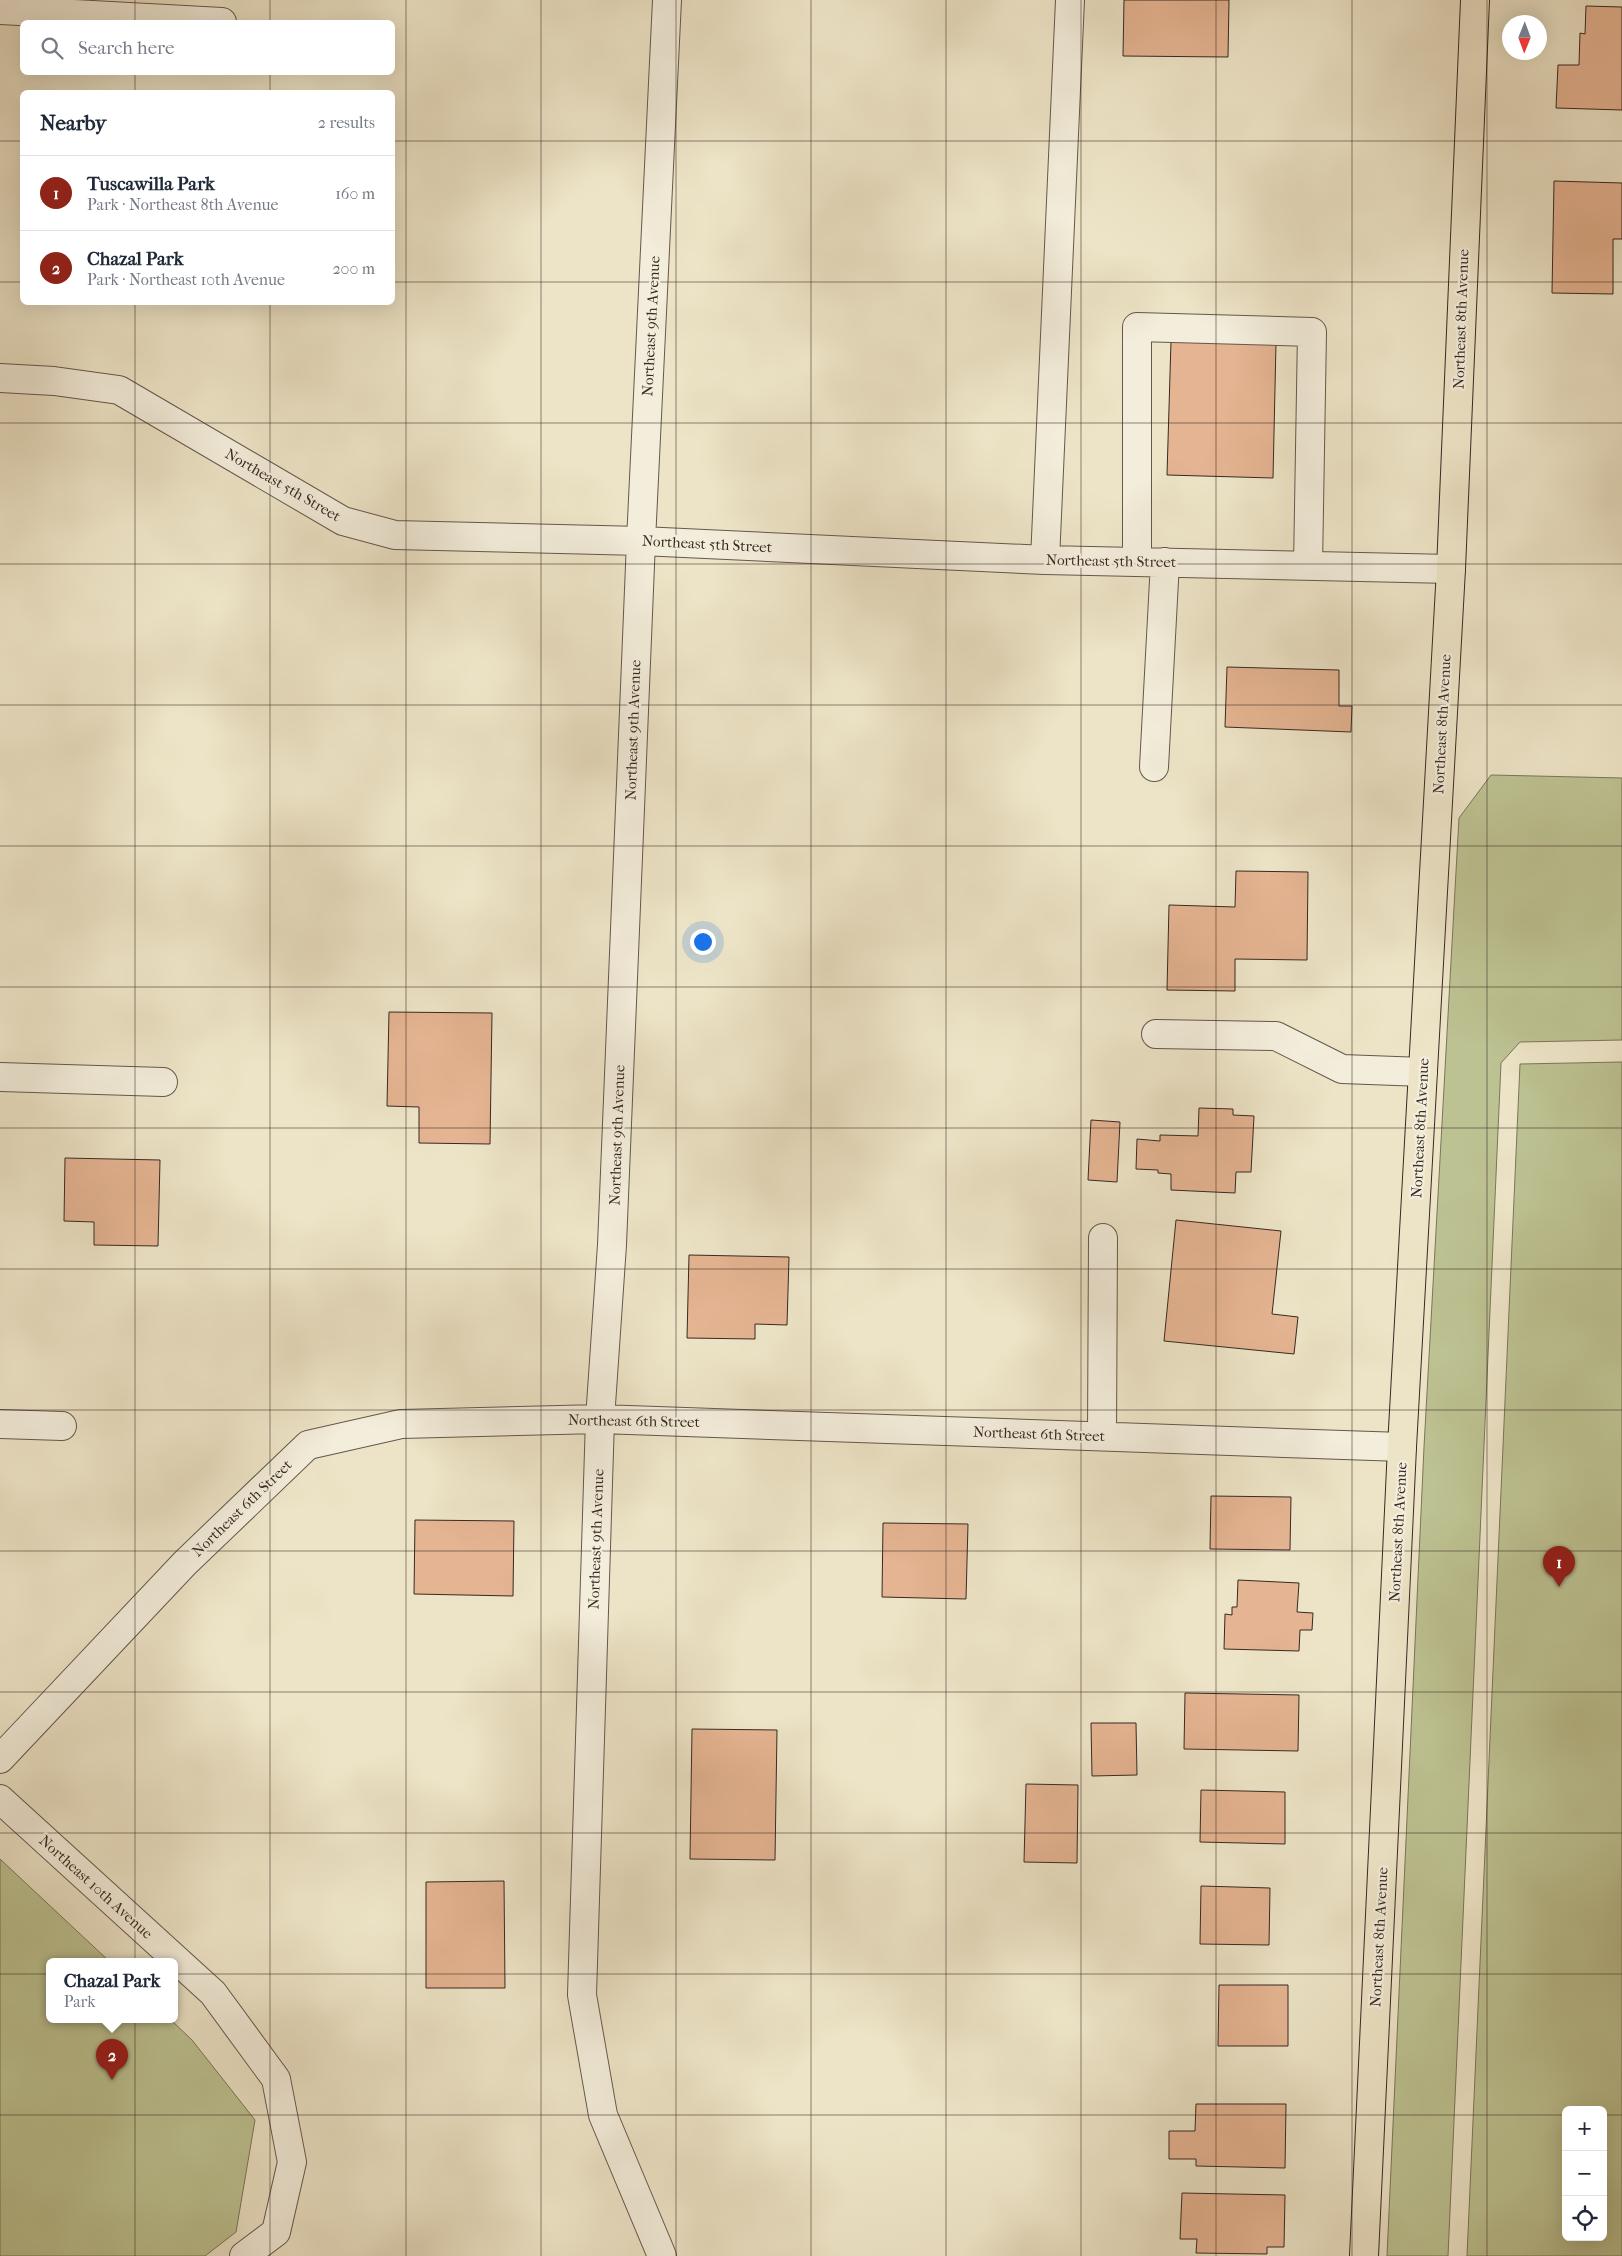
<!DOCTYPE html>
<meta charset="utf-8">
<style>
body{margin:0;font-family:"IM FELL French Canon",serif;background:#f6f6f7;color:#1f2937}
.controls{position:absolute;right:15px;bottom:15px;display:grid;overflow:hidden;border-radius:8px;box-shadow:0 5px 20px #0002}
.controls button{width:45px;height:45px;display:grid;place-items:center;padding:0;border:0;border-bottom:1px solid #e0e1e3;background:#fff;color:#1f2937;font:25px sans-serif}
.compass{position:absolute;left:1502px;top:15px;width:45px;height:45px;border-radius:50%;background:#fff;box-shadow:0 5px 20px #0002;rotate:181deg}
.you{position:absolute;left:702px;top:941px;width:18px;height:18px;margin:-12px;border:4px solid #fff;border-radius:50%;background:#1a73e8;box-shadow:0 0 0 8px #1a73e833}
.badge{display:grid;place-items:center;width:32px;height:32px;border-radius:50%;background:#8f2418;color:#fff;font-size:16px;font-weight:700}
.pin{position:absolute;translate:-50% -41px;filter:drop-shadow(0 1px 2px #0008)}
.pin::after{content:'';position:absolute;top:26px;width:18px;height:15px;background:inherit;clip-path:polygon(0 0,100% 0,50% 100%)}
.popup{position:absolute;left:46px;top:1958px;width:132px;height:65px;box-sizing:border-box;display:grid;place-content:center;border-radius:8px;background:#fff;filter:drop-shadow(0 1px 4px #0005);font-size:16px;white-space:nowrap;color:#747a83}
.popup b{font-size:19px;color:#1f2937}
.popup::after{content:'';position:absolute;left:50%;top:100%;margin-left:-10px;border:10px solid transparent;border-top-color:#fff}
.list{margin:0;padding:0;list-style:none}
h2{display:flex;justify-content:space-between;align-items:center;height:65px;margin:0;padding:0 20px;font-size:21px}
h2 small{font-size:16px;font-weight:400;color:#747a83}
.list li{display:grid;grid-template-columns:32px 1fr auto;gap:15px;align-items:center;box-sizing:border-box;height:75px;padding:0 20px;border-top:1px solid #e0e1e3}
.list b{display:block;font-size:19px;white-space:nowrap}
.list p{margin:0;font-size:16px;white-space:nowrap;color:#747a83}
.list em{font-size:16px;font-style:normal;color:#747a83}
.icon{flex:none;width:28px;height:28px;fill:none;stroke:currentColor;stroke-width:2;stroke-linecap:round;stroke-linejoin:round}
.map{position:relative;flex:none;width:1622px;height:2256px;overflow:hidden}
.search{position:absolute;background:#fff;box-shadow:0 5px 20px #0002;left:20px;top:20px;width:375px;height:55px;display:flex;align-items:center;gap:12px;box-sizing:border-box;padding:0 18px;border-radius:8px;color:#747a83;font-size:19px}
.panel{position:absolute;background:#fff;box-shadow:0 5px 20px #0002;left:20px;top:90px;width:375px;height:215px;border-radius:8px}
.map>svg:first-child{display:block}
</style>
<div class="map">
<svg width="1622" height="2256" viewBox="0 0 1622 2256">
<rect width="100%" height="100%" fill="#ede4c7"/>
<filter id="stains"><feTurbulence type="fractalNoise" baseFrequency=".004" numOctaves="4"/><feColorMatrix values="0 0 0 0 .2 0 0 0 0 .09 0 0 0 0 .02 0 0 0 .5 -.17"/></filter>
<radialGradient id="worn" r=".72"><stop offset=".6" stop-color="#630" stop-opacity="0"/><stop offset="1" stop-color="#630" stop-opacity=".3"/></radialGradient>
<!-- green -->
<path fill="#bdc292" stroke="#7a765a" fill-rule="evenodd" d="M1491,775L1622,778V1040L1520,1042L1501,1063L1448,2256H1387L1424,1447L1459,818Z
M1622,1062V2256H1467L1520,1064ZM1566,2110H1603V2237H1566Z
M0,1859L109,1961H49V2019H170L192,2040L255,2120L236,2232L205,2256H0Z"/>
<!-- building -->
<path fill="#e5b492" stroke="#372923" d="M1124,0H1229L1228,57L1123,56Z
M1586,6L1622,7V110L1556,108L1558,65H1579L1580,33L1585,34Z
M1554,181L1622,183V239H1613V294L1552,293Z
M1171,341L1276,343L1273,478L1167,475Z
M1227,667L1339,670V706H1352L1351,732L1225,727Z
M1236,871L1308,872L1307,960L1235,959V991L1167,990L1169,905L1235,907Z
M389,1012L492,1013L490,1144L419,1143V1107L387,1106Z
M1199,1108L1233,1109V1115L1254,1116L1251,1172H1236L1235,1193L1171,1190V1174L1158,1173V1170L1136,1169L1137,1139L1160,1141V1135L1198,1136Z
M1091,1120L1120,1122L1117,1182L1088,1180Z
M65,1158L160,1160L158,1246L94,1245V1222L64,1221Z
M1176,1220L1281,1231L1272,1314L1298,1317L1294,1354L1164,1341Z
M689,1255L789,1257L787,1325L755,1324V1339L687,1338Z
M1211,1496L1291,1497L1290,1550L1210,1549Z
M415,1520L514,1521L513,1596L414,1594Z
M883,1523L968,1524L966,1599L882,1597Z
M1238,1580L1299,1583L1297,1612L1313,1613L1312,1630H1300L1299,1651L1224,1649L1225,1614L1232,1615V1607H1237Z
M1185,1693L1299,1695L1298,1751L1184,1749Z
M1091,1723H1136L1137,1775L1092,1776Z
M692,1729L777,1730L775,1860L690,1859Z
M1026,1784L1078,1785L1077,1863L1024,1862Z
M1201,1790L1285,1792V1844L1200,1842Z
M504,1881L505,1988H426V1882Z
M1201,1886L1270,1888L1269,1945L1200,1944Z
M1219,1985H1288V2046H1218Z
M1196,2104H1286L1285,2168L1196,2166V2159H1169V2131H1195Z
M1182,2193L1285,2195L1284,2247H1267V2254L1196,2253L1197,2239H1180Z"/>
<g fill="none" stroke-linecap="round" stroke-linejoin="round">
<!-- minor casing -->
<g stroke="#64584c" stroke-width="30">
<path id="minor" d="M0,10L222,22
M0,378L54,381L119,390L343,521L395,535L641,541L1045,560L1451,569
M1045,560L1070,0
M1137,562V327L1312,332L1308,566
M1154,767L1165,562
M1156,1034L1276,1036L1342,1069L1423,1072
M0,1077L163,1082
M0,1424L62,1426
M1102,1436L1103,1238
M0,1759L185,1563L308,1445L401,1424L600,1419L1402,1447
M0,1799L213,1993L276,2079L292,2162L276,2232L244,2256
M662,2256L603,2115L582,1995L600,1419L612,1245L641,541L667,0"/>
</g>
<!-- major casing -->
<g stroke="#372923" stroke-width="30">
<path id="major" d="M1364,2256L1402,1447L1451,569L1475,0"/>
</g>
<!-- minor -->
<use href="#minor" stroke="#f3eddb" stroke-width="28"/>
<!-- major -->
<use href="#major" stroke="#ede4c7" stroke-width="28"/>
</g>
<!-- grid -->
<path fill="none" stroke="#372923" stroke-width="1" stroke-opacity="0.55" d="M135,0V22M270,0V22M406,0V2256M541,0V2256M676,0V2256M811,0V2256M946,0V2256M1081,0V2256M1216,0V2256M1352,0V2256M1487,0V2256M135,72V92M270,72V92M0,141H22M392,141H1622M0,282H22M392,282H1622M135,302V2256M270,302V2256M0,423H1622M0,564H1622M0,705H1622M0,846H1622M0,987H1622M0,1128H1622M0,1269H1622M0,1410H1622M0,1551H1622M0,1692H1622M0,1833H1622M0,1974H1622M0,2115H1566M1603,2115H1622"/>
<g text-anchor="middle" stroke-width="4.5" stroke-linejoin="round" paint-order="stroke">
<!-- street labels -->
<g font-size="15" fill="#372923" stroke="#f3eddb">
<text transform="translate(1461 319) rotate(-88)" y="5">Northeast 8th Avenue</text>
<text transform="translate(651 326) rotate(-87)" y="5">Northeast 9th Avenue</text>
<text transform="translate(283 485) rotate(30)" y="5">Northeast 5th Street</text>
<text transform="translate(707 544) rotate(3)" y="5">Northeast 5th Street</text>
<text transform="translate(1111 561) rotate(1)" y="5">Northeast 5th Street</text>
<text transform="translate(1442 724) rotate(-87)" y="5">Northeast 8th Avenue</text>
<text transform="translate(633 730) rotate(-88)" y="5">Northeast 9th Avenue</text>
<text transform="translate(1420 1128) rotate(-87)" y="5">Northeast 8th Avenue</text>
<text transform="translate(617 1135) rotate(-88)" y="5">Northeast 9th Avenue</text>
<text transform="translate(634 1421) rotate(1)" y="5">Northeast 6th Street</text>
<text transform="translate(1039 1434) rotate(2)" y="5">Northeast 6th Street</text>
<text transform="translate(242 1508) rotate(-44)" y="5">Northeast 6th Street</text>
<text transform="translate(1398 1532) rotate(-87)" y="5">Northeast 8th Avenue</text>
<text transform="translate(596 1539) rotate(-88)" y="5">Northeast 9th Avenue</text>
<text transform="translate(96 1887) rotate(42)" y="5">Northeast 10th Avenue</text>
<text transform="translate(1379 1937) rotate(-87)" y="5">Northeast 8th Avenue</text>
</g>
</g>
<rect width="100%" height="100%" filter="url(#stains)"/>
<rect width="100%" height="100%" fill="url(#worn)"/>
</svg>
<div class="controls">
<button>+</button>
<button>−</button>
<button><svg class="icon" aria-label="locate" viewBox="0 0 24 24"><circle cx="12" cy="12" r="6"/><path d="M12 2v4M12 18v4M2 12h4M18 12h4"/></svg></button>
</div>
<svg class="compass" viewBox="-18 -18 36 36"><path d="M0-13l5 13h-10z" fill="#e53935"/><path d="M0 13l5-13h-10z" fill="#747a83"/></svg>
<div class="you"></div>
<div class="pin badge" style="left:1559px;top:1587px">1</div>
<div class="pin badge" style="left:112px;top:2080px">2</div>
<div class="popup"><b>Chazal Park</b>Park</div>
<div class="search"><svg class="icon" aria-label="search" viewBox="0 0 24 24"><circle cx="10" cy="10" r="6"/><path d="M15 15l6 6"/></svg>Search here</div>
<section class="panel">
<h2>Nearby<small>2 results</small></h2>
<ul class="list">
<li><span class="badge">1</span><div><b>Tuscawilla Park</b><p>Park · Northeast 8th Avenue</p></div><em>160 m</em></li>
<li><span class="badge">2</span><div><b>Chazal Park</b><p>Park · Northeast 10th Avenue</p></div><em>200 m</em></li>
</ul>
</section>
</div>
